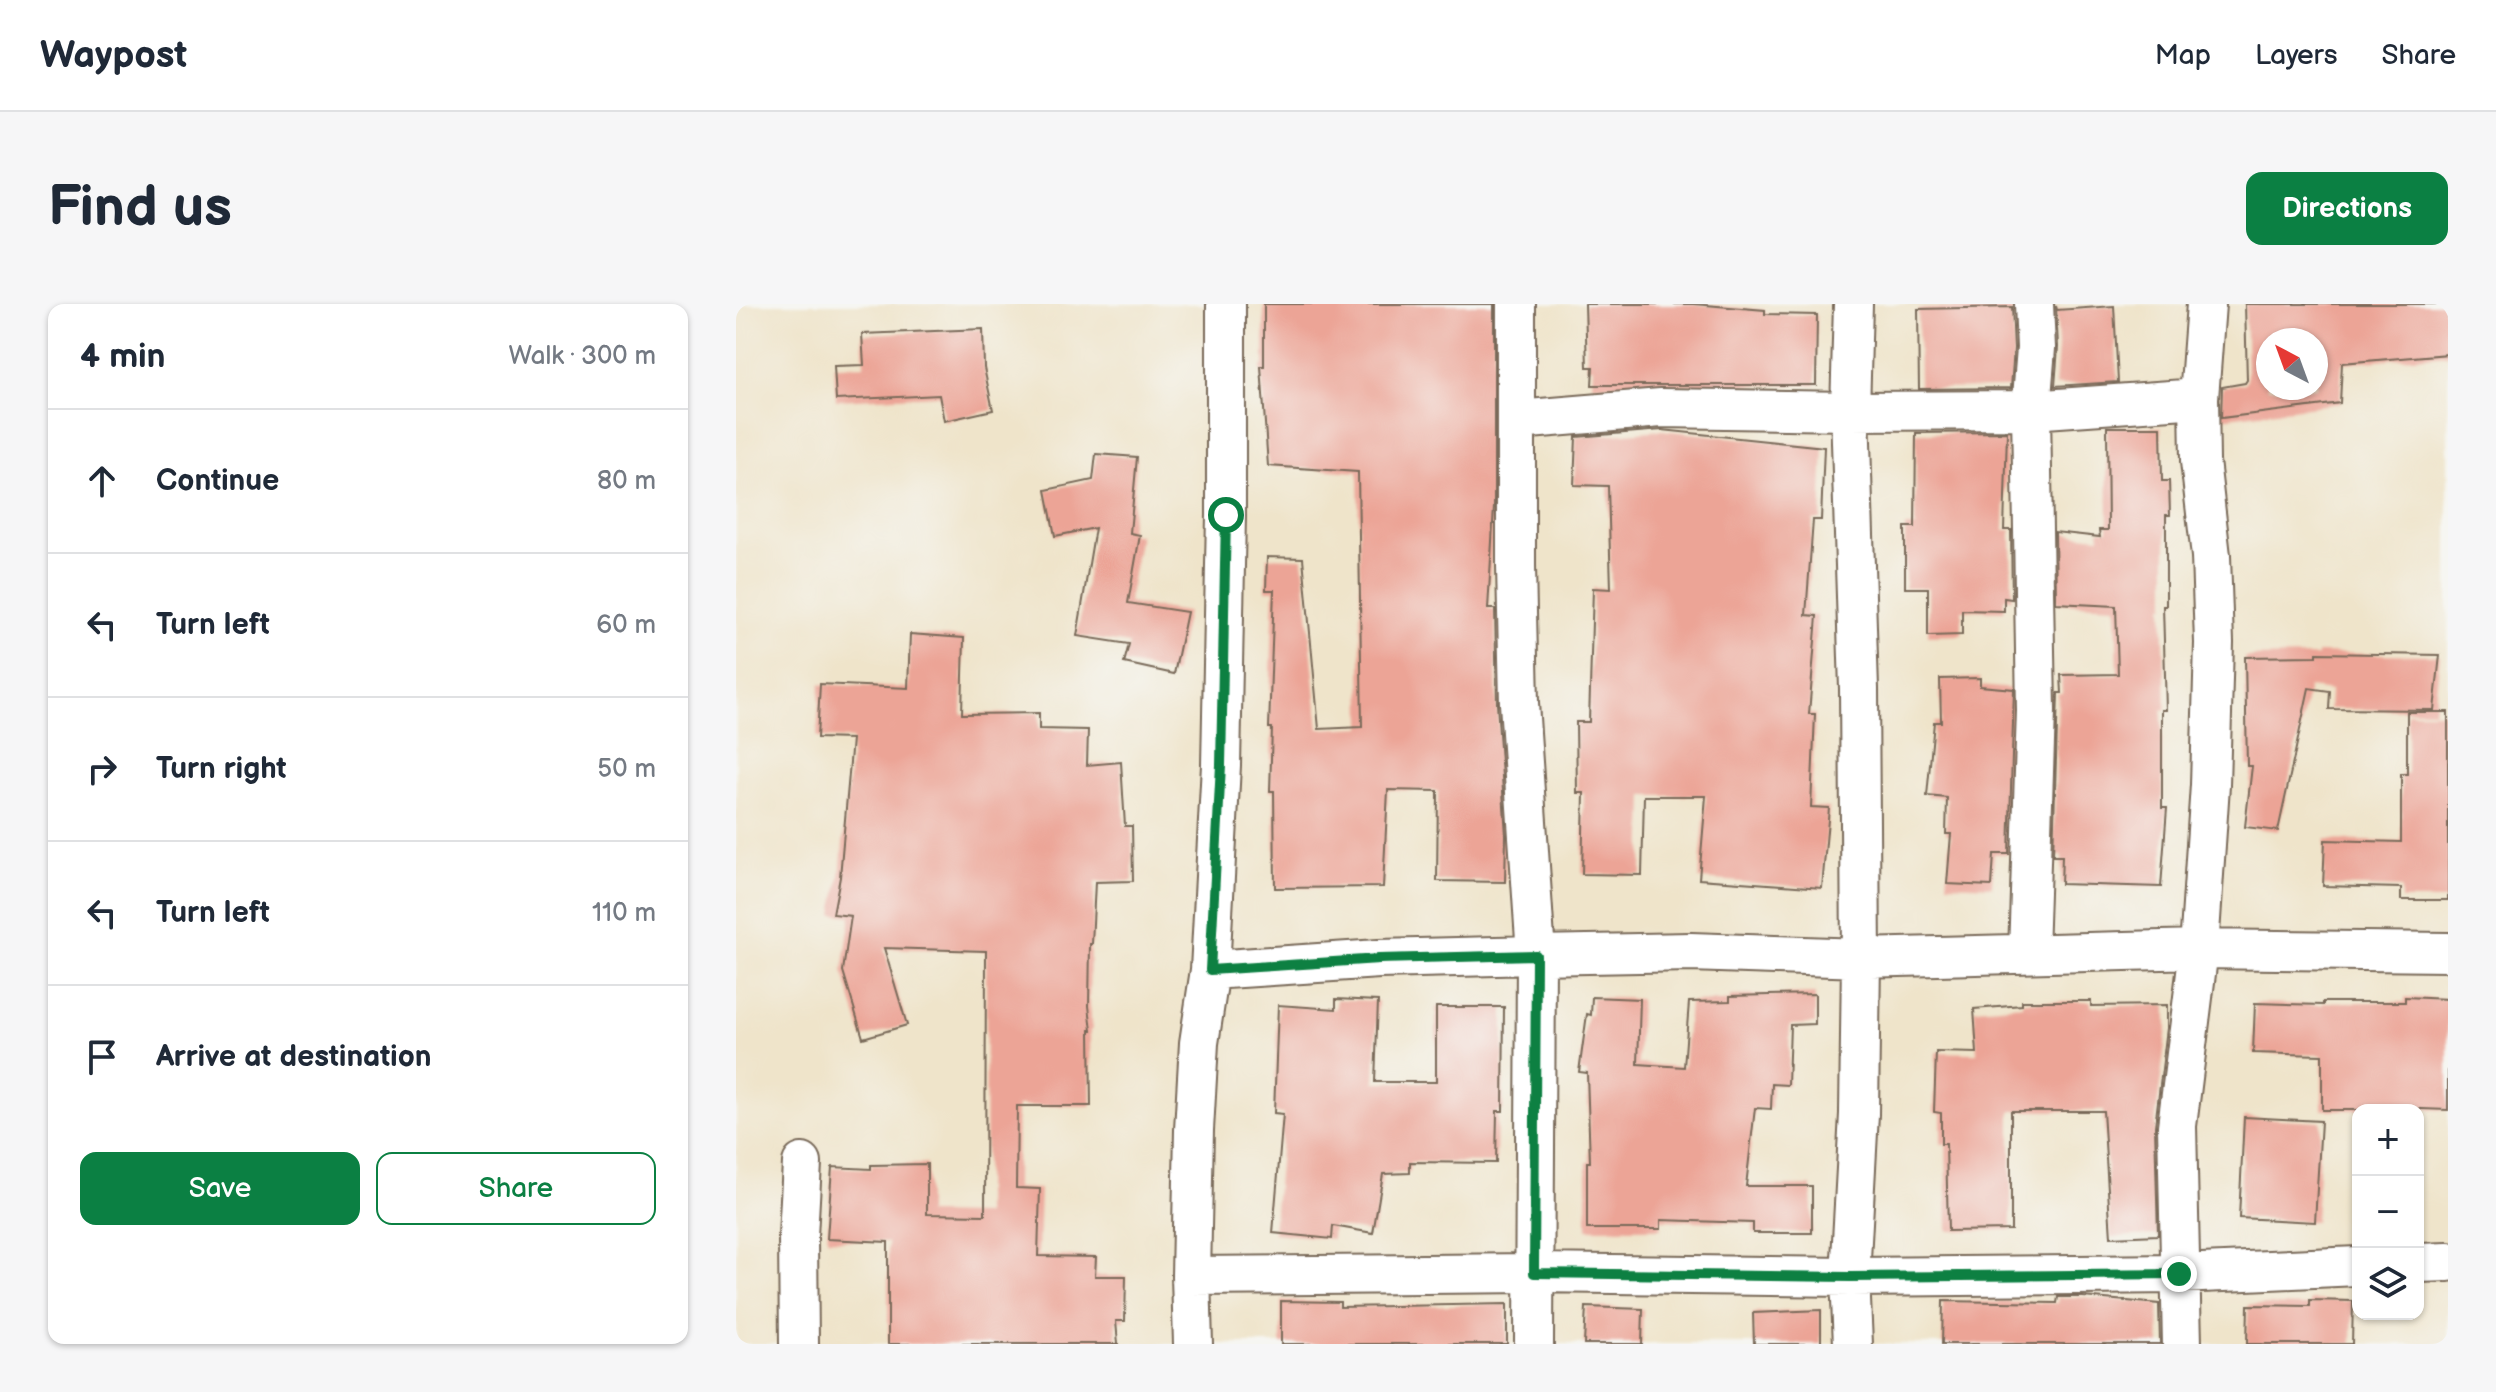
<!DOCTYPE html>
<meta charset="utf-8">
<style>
body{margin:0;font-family:"Balsamiq Sans",sans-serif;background:#f6f6f7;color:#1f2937}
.controls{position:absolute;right:24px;bottom:24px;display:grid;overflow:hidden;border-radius:16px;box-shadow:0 2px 6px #0004}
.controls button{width:72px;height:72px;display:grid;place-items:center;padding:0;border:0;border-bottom:2px solid #e0e1e3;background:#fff;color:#1f2937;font:40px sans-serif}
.compass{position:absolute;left:1520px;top:24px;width:72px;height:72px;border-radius:50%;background:#fff;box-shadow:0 2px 6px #0004;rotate:319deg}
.stop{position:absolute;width:24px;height:24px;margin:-18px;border:6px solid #0b8043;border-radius:50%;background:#fff}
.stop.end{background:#0b8043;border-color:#fff;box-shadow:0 2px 8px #0008}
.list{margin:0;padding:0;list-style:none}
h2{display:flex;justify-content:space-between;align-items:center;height:104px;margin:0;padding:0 32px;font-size:34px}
h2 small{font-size:26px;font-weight:400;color:#747a83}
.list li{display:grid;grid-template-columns:52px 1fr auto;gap:24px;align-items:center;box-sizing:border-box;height:144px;padding:0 32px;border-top:2px solid #e0e1e3}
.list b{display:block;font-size:30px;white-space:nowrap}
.list em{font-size:26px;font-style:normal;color:#747a83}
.actions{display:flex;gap:16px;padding:24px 32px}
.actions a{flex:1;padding:18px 0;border:2px solid #0b8043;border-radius:16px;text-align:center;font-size:28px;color:#0b8043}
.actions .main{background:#0b8043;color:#fff}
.icon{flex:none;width:44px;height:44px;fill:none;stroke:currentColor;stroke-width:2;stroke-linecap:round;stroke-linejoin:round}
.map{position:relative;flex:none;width:1712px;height:1040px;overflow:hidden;border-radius:16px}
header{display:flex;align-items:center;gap:48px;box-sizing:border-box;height:112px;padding:0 40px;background:#fff;border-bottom:2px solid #e0e1e3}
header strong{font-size:38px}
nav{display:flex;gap:44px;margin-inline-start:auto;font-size:28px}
.intro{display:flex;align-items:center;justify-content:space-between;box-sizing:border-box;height:192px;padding:0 48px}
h1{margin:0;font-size:56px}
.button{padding:20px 36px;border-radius:16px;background:#0b8043;color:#fff;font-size:28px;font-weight:700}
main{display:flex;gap:48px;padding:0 48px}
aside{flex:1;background:#fff;border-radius:16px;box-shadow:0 2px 6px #0004}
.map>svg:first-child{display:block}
</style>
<header>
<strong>Waypost</strong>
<nav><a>Map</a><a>Layers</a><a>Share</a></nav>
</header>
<div class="intro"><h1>Find us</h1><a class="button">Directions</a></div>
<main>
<aside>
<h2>4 min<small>Walk · 300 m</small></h2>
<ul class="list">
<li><svg class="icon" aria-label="ahead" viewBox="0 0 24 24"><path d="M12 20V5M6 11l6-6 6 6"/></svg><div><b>Continue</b></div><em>80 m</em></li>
<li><svg class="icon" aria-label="left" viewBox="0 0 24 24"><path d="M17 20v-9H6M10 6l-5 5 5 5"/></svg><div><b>Turn left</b></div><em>60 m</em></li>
<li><svg class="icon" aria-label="right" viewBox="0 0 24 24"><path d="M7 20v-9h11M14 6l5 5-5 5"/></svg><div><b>Turn right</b></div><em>50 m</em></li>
<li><svg class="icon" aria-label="left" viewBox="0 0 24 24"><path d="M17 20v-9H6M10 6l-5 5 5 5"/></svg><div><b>Turn left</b></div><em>110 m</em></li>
<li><svg class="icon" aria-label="arrive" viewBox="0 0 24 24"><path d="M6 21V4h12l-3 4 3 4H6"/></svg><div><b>Arrive at destination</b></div></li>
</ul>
<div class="actions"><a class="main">Save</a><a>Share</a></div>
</aside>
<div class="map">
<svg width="1712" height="1040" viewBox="0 0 1712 1040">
<rect width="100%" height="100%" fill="#f6f6f2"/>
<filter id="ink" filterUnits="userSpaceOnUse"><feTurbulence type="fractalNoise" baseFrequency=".0125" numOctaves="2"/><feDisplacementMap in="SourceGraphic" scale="16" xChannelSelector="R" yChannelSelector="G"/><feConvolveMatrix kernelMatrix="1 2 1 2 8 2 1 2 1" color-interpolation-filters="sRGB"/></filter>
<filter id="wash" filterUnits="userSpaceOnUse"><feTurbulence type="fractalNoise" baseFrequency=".006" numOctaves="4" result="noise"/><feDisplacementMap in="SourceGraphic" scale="32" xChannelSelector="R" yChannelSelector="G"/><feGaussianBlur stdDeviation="1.8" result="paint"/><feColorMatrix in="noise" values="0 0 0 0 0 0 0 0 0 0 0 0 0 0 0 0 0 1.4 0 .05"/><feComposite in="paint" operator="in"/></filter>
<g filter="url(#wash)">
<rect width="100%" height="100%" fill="#efe4ca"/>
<g id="blocks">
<!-- building -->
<path fill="#eca496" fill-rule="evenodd" d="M528,0H758V203L752,305H759L761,400L770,531L769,578L701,577L702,487L652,486L647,583L539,584L538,487H534L536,424H533L538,286H530L531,253L567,254L583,425L626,423L622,168L532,162L525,62H528Z
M849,0H957L1029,6V10L1081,11L1080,81H856L857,63H851Z
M1509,0H1712V50L1606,59L1604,99L1485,114L1486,83L1509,79L1511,76ZM1532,36H1580V84H1532Z
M1320,2L1321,6L1378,2L1382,78L1319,82L1322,43Z
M1276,3L1278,44L1275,84L1183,85L1182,5Z
M247,25L248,64L257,106L208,117L203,91L100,96L98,62L128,61L126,30Z
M1371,123H1425L1426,177H1433L1434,211H1430V302H1427L1430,406H1426V504H1431L1425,583L1325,580L1326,552H1317L1322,389H1326L1325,371L1382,370L1380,302L1320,299L1319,228L1364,233L1363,226H1372Z
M926,126L1088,143L1085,216H1077L1070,311L1081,312L1073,410H1079L1075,503L1093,504L1086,584L963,575L970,492H908L906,571L846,570L848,489H841L840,418H853L857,284L875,285L872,182L838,181L840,133Z
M1271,128L1268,226H1275L1276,295L1268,294V307L1226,306V331L1192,332V284H1169V223H1179L1180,129Z
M360,150L401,153L394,229L404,231L392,299L451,308L438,370L388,359L393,340L341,332L359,224L319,232L310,186L357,176Z
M174,330L228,334L226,410L303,409V425L352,426L351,461L385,458L389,522H396L397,577L359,578L356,640H354L353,702L356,726H354L355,802H281L280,884L304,885L302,952L360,953L359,972H390L389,1017H380L382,1040H152V938L91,935L96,863L135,865V861L191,860V910L249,911L250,647L148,644L171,721L127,734L107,667L115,612L97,610L104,573L116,435L81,434L84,380L172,384Z
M1581,349L1704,351L1698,406L1593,405L1594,387L1573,384L1542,527L1509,523L1516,462H1511L1509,353L1581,352Z
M1244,374V382L1278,385L1273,550H1258L1256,582L1211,580L1215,530H1210L1211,494L1191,492L1198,418H1205L1204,375Z
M1671,408H1712V596H1665V584L1587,582L1589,536L1665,538V470H1671Z
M1079,690V720L1054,721L1052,781L1036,780L1035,805L1019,804L1010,882H1076V929H1017V919L925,916V925H851V858H854L851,769L843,768L851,710L855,711L856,693L904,695L902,760L948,763L953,698L994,697V692Z
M1669,693L1712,695V806L1659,804V806H1586V751L1517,749L1519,699L1587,701V698H1669Z
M600,695L642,697L639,778H700V703H768L767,807H761L760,859L674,858V869L647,870L637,929L597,922L596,935L537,929L547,810L538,809L542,701L600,705Z
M1286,697H1355V702L1431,701V724L1419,822L1422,931L1375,933L1367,807H1275V926L1212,927L1210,840H1205V809L1198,808L1200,748L1241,749L1238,705L1286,701Z
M1508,813L1585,817L1579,918L1503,914Z
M1322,993H1347L1423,1000L1424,1040H1206L1207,997L1321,999Z
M1574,996L1617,997L1616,1040H1511L1512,1001L1574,1002Z
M545,997L604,998V1003L771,1000V1040H545Z
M850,1003L907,1005L906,1040H848Z
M1085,1006V1040H1018L1017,1009Z"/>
</g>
</g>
<g filter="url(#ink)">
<use href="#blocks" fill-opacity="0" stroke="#7a6b5a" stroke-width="2"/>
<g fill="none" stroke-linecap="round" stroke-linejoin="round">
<!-- minor casing -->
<g stroke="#7a6b5a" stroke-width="42">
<path id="minor" d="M780,0V262L783,399L800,651L798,1040
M781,116L925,104L1114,107L1295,106L1463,94
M1292,649L1300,407L1295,106L1300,44L1298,0
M474,666L643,655L800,651L955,648L1125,654L1463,645L1712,648
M1682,959L1712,958
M455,972L798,969L1114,973L1443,970L1622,962
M63,1040L62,932L66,859
M457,1040L455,972L458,826L463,739L474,666L485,461L490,211V0
M1117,1040L1114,973L1123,810L1125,654L1123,385L1114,107L1117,0
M1446,1040L1441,822L1463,645L1474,481L1478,339L1475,252L1464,157L1463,94L1470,0"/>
</g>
<!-- minor -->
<use href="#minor" stroke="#fff" stroke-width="38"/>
</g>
</g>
<g fill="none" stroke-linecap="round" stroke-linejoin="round" filter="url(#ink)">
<!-- route -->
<path stroke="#0b8043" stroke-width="10" d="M490,211L485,461L474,666L643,655L800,651L798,969L1114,973L1443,970"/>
</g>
</svg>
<div class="controls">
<button>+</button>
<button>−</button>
<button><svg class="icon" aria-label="layers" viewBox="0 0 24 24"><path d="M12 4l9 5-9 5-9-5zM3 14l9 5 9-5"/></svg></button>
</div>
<svg class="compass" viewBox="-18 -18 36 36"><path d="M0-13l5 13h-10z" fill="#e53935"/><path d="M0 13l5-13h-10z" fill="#747a83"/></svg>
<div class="stop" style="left:490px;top:211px"></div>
<div class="stop end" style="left:1443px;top:970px"></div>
</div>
</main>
